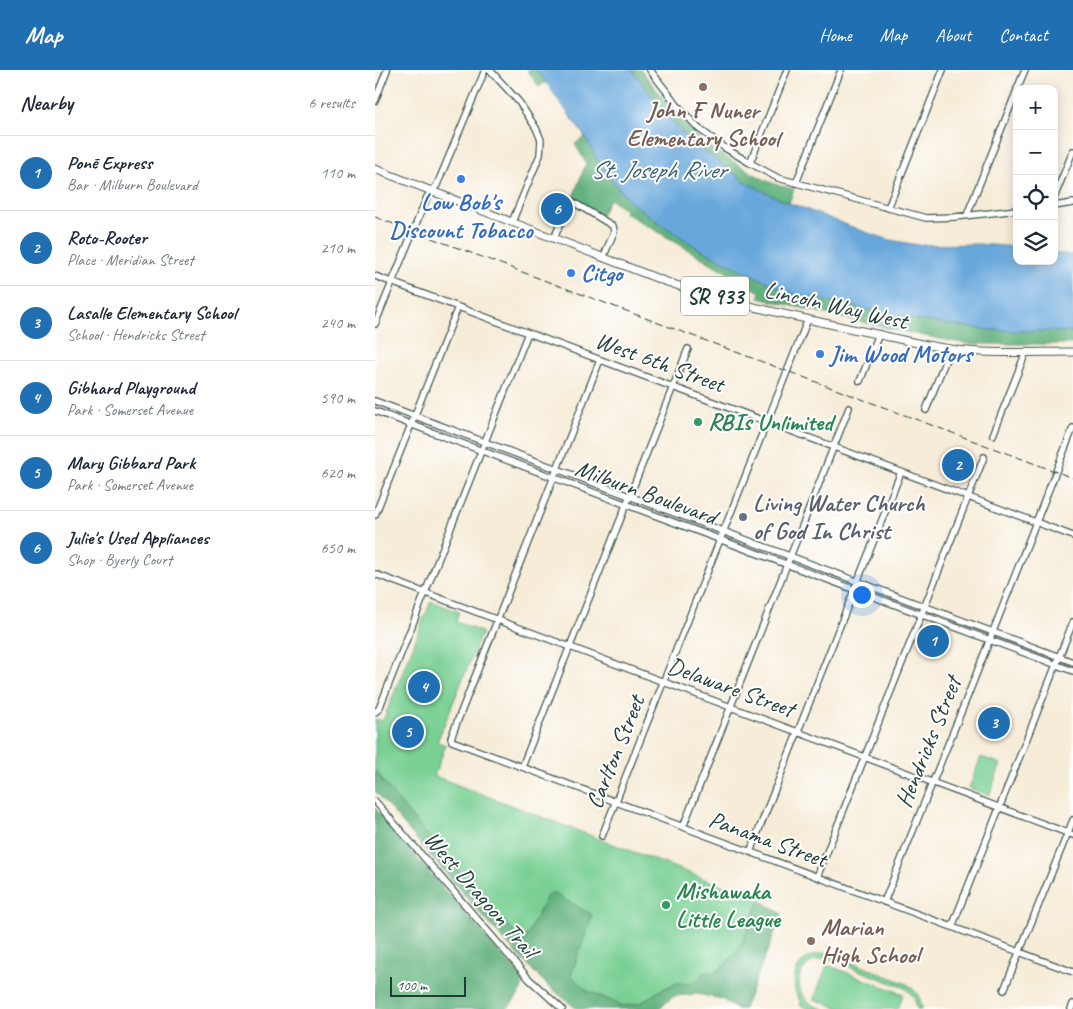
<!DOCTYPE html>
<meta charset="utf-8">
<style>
body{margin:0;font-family:Caveat,sans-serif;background:#f2f2f3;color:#1f2937}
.controls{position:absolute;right:15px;top:15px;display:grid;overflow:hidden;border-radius:10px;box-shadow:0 2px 12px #0003}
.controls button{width:45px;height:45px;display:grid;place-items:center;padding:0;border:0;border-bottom:1px solid #e0e1e3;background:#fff;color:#1f2937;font:25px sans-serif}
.scale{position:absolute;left:15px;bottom:12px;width:76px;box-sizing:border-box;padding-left:5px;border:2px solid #1f3d34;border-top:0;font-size:14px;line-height:18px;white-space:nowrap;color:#1f3d34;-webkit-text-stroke:4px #fff;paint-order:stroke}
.you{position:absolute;left:486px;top:524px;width:18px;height:18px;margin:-12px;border:4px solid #fff;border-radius:50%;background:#1a73e8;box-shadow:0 0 0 8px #1a73e833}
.badge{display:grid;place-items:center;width:32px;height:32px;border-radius:50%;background:#1f6fb2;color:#fff;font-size:16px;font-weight:700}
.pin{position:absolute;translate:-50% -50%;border:2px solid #fff;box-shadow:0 1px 5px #0006}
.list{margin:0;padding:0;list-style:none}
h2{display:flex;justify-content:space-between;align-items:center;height:65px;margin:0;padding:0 20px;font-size:21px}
h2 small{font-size:16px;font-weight:400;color:#747a83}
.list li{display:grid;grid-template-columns:32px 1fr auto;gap:15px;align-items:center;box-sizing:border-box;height:75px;padding:0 20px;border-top:1px solid #e0e1e3}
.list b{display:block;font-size:19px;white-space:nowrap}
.list p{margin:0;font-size:16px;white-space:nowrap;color:#747a83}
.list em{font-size:16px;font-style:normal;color:#747a83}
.icon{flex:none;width:28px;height:28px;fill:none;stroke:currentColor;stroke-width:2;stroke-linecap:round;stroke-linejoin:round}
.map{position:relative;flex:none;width:698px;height:939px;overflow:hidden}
header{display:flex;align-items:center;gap:30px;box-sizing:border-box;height:70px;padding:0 25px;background:#1f6fb2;color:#fff}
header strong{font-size:24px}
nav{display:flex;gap:28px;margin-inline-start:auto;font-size:18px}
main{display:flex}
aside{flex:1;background:#fff}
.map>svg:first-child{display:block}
</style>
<header>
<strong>Map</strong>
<nav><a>Home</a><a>Map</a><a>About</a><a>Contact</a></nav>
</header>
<main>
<aside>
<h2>Nearby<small>6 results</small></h2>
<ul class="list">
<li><span class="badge">1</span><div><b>Ponē Express</b><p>Bar · Milburn Boulevard</p></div><em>110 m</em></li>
<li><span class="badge">2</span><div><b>Roto-Rooter</b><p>Place · Meridian Street</p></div><em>210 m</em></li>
<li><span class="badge">3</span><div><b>Lasalle Elementary School</b><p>School · Hendricks Street</p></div><em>240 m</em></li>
<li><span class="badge">4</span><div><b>Gibhard Playground</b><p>Park · Somerset Avenue</p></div><em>590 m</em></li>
<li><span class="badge">5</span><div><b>Mary Gibbard Park</b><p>Park · Somerset Avenue</p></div><em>620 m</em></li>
<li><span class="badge">6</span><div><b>Julie's Used Appliances</b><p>Shop · Byerly Court</p></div><em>650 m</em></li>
</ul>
</aside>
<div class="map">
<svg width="698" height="939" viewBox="0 0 698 939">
<rect width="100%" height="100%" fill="#fff"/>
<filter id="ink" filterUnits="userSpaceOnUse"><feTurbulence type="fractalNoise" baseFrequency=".02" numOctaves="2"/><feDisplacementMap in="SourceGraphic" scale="10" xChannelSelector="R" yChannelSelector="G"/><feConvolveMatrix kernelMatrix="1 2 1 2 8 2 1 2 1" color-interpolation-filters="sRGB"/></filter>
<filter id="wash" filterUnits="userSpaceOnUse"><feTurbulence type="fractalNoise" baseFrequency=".0096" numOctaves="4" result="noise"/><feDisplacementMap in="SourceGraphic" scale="20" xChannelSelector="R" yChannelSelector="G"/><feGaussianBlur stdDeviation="1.12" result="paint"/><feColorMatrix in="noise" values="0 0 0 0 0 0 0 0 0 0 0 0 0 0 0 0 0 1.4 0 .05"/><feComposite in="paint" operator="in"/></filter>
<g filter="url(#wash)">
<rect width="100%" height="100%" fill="#f6ecd8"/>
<!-- green -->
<path fill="#7ad094" stroke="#4c8664" d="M56,531L84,542L81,552L107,562L62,672L71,675L59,706L385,830L366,875L353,892L341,902L314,914L302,913L286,920L266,933L248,936L211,920L196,905L216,849V844L179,824H173L149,872L125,848L92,811L16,723L0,700V649L8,651Z
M606,687L626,694L614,725L594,718Z
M450,883L459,885L532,914C541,920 546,928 547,939H542L539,927L530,918L457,890C432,883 413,910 431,929C436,935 443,937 449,939H435L425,935L426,932C410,911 423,884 450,883Z
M452,895L528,924L523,939H466L439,929Z"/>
<!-- forest -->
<path fill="#63b27e" stroke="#417859" d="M152,0H162L171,12L164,17Z
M257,0H266C285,24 303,51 327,71C340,81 355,90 369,98C387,109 398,115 419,119L414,133L404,129L372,113L313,69L289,42Z
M210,67L229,101L254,131L289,156L323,178L356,195L543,250L614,260L698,262V274H595L570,270L520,260L384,228L385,222L249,142L250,139L234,129L226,146L201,131L197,130L211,93L200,74Z
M0,700C19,727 40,751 61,775C89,808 118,841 149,872L173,824H179L216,844V849L196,905L211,920L248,936L266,933L286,920L302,913L314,914L324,909L328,902H341L353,892L366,875L385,830L407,844L369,939H361L347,929L322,924L299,926L283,939H202L171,914L138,880L111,850L0,721Z
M0,738L45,792L146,907C152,919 139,930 132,939H0Z"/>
<!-- water -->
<path fill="#68a7db" stroke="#447288" d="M162,0H257L289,42L313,69L372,113L404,129L493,163L515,170L543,175L604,174L642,177V191H679V183L698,185V262L614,260L543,250L418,224L356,195L323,178L289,156L254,131L229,101L210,67Z"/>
</g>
<g filter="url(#ink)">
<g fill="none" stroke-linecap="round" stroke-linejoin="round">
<!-- minor casing -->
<g stroke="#3f574d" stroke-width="8">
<path id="minor" d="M115,0L144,32L161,58L166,70L165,85L137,152
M275,0L302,35L323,58L350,78L375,93L403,108L551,148L580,147L642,140
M642,19L650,0
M0,31L12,0
M375,93L412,0
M421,113L466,0
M679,128L698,81
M679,136L698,133
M513,138L568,0
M592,145L642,20
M179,169L193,134L198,132L238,156L239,162L228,188
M0,206L698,466
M0,254L48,137L52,127L62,115L110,0
M225,290L79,660L76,668L77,671L698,902
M485,311L504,264
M0,331L698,592
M551,340L575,279
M0,341L698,601
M618,365L651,282
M0,445L83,237
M0,504L698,765
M0,642L4,639L153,263
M147,697L313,279
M0,731L154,909L187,939
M308,757L474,338
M227,766L433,249
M375,782L526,402
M442,807L609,387
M509,832L593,625L698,358
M577,857L698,552
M629,920L698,750
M696,939L698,934"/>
</g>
<!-- major casing -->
<g stroke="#3f574d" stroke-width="9">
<path id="major" d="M0,99L289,211C353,233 421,247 487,261C522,268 557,278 592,281C627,284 663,282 698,282"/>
</g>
<!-- minor -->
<use href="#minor" stroke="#fff" stroke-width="5.5"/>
<!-- major -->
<use href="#major" stroke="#fff" stroke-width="7"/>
<!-- rail -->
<path stroke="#1f3d34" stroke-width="1" stroke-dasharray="8 4" stroke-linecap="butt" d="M0,147L698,408"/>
</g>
</g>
<!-- markers -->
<g fill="#8d6e63" stroke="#fff" stroke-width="2">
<circle cx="328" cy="17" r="5"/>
<circle cx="436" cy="871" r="5"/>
</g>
<g fill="#3f7fe0" stroke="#fff" stroke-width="2">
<circle cx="86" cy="109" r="5"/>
<circle cx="196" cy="203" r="5"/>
<circle cx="445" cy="284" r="5"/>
</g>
<g fill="#2e9e5b" stroke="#fff" stroke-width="2">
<circle cx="323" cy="352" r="5"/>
<circle cx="291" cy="835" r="5"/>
</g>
<circle fill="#6b7280" stroke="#fff" stroke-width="2" cx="368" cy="447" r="5"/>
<g text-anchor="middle" stroke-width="4" stroke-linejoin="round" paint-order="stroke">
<!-- shield labels -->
<rect fill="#fff" stroke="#627771" stroke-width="1" x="306" y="206.5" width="68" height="39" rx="4"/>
<g font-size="22" font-weight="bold" fill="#1f3d34">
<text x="340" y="234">SR 933</text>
</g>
<!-- education labels -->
<g font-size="24" font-weight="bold" fill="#785e54" stroke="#fff">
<text x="328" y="48">John F Nuner<tspan x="328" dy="28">Elementary School</tspan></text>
<text x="446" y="865" text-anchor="start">Marian<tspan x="446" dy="28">High School</tspan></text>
</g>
<!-- shop labels -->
<g font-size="24" font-weight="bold" fill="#366cbe" stroke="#fff" text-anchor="start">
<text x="86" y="140" text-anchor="middle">Low Bob's<tspan x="86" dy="28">Discount Tobacco</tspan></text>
<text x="206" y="211">Citgo</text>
<text x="455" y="292">Jim Wood Motors</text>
</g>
<!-- street labels -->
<g font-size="24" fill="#1f3d34" stroke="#fff">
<text transform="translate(461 235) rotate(13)" y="8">Lincoln Way West</text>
<text transform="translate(285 292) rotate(20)" y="8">West 6th Street</text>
<text transform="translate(271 422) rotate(20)" y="8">Milburn Boulevard</text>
<text transform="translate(356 617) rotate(20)" y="8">Delaware Street</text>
<text transform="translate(553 672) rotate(-68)" y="8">Hendricks Street</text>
<text transform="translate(240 682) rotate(-68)" y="8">Carlton Street</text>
<text transform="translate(393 769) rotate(20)" y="8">Panama Street</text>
<text transform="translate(106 824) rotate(49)" y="8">West Dragoon Trail</text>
</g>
<!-- leisure labels -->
<g font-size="24" font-weight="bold" fill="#27864d" stroke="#fff" text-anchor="start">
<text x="333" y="360">RBIs Unlimited</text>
<text x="301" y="829">Mishawaka<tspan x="301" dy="28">Little League</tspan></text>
</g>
<!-- worship labels -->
<g font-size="24" font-weight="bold" fill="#5b616d" stroke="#fff" text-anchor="start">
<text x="378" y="441">Living Water Church<tspan x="378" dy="28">of God In Christ</tspan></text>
</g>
<!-- water labels -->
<g font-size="25" font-style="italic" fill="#39626e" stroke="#fff">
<text x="283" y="108">St. Joseph River</text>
</g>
</g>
</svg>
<div class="controls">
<button>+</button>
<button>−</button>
<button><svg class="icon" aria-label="locate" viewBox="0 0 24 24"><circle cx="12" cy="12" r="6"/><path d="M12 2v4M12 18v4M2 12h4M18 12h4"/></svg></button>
<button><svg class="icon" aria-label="layers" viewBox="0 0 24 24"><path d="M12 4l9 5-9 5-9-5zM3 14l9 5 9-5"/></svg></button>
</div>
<div class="scale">100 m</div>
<div class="you"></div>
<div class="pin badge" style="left:558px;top:571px">1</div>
<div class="pin badge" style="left:583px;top:395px">2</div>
<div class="pin badge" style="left:619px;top:653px">3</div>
<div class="pin badge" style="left:49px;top:617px">4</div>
<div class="pin badge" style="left:33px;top:662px">5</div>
<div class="pin badge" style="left:182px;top:139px">6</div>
</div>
</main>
